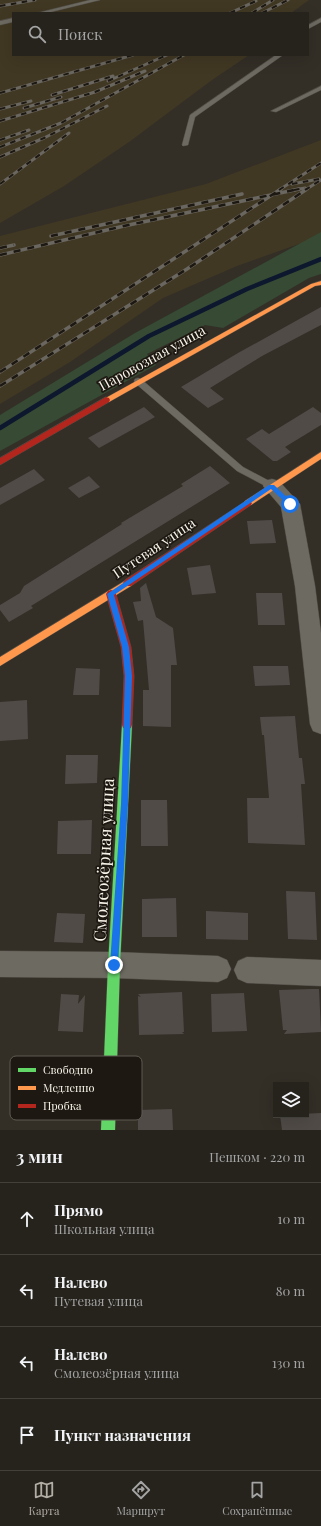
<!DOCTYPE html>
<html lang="ru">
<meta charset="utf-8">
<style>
body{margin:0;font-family:"Playfair Display",serif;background:#322f2a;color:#f1f3f6}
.controls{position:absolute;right:12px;bottom:12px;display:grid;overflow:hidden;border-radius:0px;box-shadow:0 4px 16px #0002}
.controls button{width:36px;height:36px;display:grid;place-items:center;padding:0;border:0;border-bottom:1px solid #42403b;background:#26231d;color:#f1f3f6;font:20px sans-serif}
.stop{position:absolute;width:12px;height:12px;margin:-9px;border:3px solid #1a73e8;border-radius:50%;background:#fff}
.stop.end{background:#1a73e8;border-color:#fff;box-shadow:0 1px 4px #0008}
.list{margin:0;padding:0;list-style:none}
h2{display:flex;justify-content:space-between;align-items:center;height:52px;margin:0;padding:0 16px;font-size:17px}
h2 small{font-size:13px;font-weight:400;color:#a4a4a4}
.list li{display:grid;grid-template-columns:26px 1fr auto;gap:12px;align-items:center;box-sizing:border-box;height:72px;padding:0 16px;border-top:1px solid #42403b}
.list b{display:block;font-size:15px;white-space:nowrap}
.list p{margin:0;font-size:13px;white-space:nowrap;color:#a4a4a4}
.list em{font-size:13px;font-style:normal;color:#a4a4a4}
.icon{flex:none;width:22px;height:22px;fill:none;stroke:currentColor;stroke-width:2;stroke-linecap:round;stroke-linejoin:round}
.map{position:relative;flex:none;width:321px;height:1130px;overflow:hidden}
.search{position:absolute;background:#26231d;box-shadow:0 4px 16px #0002;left:12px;right:12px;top:12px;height:44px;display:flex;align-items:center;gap:10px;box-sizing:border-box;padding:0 14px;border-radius:0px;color:#a4a4a4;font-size:15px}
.sheet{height:340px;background:#26231d}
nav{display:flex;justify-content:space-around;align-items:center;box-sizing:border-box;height:56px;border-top:1px solid #42403b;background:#26231d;font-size:11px;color:#a4a4a4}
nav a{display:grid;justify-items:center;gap:2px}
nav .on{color:#b3aea5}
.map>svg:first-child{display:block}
</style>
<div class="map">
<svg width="321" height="1130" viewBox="0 0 321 1130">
<rect width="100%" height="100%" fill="#332f27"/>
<!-- built -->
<path fill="#413823" d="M0,0H309L291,13H13V55H249L212,80L129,142L64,186L0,223Z
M321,140V236L237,266L163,298L70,362L0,404V236L206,184Z"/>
<!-- green -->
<path fill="#364a34" d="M321,232V274L309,278L223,328L205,325L147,354L156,365L0,451V415L135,333Z"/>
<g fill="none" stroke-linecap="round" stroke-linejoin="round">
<!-- stream -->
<path stroke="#0d172e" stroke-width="4.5" d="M0,428L149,336L247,289L321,259"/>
</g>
<!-- building -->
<path fill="#504b47" d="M321,307V325L262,356L210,388L224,399L208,408L181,387L238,353Z
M144,407L155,417L99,448L88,438Z
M313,407L321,413V425L285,447L291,452L277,461H273L246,439L262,429L269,434Z
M210,466L230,483L31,606L33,608L9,622L0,610V605L20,593L24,586L122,524L121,523L183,486L181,484Z
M34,469L45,480L0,505V488Z
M89,476L100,487L79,498L68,488Z
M272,520L276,543L250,544L247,521Z
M210,565L216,593L192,595L187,568Z
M146,583L156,617L173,628L177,665H171V727L143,726V690H149L143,620L138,621L133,602L141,601L140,588Z
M256,593H282L285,625H258Z
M253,666H288L290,685L255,686Z
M76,668L100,669L99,695H73Z
M27,700L28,739L0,741V702Z
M295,716L299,758H302L305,784H301L305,845L248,843L247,798H269L264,735H262L260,717Z
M66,755H98L97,783L65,784Z
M141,800H167L168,846H141Z
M92,820L91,854H57L58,821Z
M286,891L315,892L317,940L288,939Z
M176,898L177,937H142V899Z
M206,911L248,913V940L206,939Z
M57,913L85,914L83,943L54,942Z
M312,989H319L321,1032L284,1034L287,1030H283L279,990Z
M182,992L184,1032H182L184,1034L139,1035L138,996L141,997L138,994Z
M244,993L247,1031L212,1032L211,994Z
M61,994L79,995L78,1004L85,995L83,1032L58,1031Z
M172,1109L173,1130H138V1110Z
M321,1113V1130H282L280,1115Z"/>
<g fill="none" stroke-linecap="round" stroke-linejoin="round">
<!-- lane casing -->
<g stroke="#4f4b44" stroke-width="1">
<path id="lane" d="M90,0H100L47,13H37Z
M13,18V22L0,25V21Z
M321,18V22L308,29V25Z
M276,55H283L195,117L188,145L183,146L182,145L190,115Z
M321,86V90L276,112L271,111Z
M138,378L141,379L243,467L275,484L277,486L275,488H269L237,471L135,383L134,381L135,379Z"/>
</g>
<!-- street casing -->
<g stroke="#4f4b44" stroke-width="1">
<path id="street" d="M272,479L279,481L300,504L315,586L321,633V734L313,731L310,724L295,586L281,507L263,486L265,481Z
M0,951L114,952L218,956L227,960L231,969L227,978L218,982L114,978L0,977Z
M247,957L321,960V986L247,983L238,979L234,970L238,961Z"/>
</g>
<!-- fast casing -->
<g stroke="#4f4b44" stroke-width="1">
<path id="fast" d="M127,721L131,722L132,725L120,965L115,1130H101L108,965L122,725L123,722Z"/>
</g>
<!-- slow casing -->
<g stroke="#4f4b44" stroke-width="1">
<path id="slow" d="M321,281V285L315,286L109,402H103L102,400L311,284Z
M321,452V459L251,505H245L244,503L245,501Z
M128,579L131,580L133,583L131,586L0,666V657Z"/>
</g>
<!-- jam casing -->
<g stroke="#4f4b44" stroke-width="1">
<path id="jam" d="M106,397L109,398L110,400L109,402L0,465V458Z
M248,500L252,503L251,505L131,586H125L123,583L125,580Z
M111,590L114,591L116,594L131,647L134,676L132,725L131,728L127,729L123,728L122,725L124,676L121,647L106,594L108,591Z"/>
</g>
<!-- lane -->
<use href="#lane" fill="#6d6a62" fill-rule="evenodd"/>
<!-- street -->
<use href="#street" fill="#6d6a62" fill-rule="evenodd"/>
<!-- fast -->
<use href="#fast" fill="#63d668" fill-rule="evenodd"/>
<!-- slow -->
<use href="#slow" fill="#ff974d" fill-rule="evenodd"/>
<!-- jam -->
<use href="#jam" fill="#b3261e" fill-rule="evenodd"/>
<!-- rail-far1 casing -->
<g stroke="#6a6660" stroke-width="3">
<path id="rail-far1" d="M0,6L35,0
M230,13L256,1
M252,13L273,0
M262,13L288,0
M108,81L167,55
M0,93L133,55
M52,95L113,76
M24,108L61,97
M0,109L31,101
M0,121L95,92L145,71
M0,140L29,130
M0,147L61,123L184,55
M0,157L44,138L107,106
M0,184L69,133
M292,184L319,179
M279,190L321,163
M294,190L305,188
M305,190L321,180"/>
</g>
<!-- rail casing -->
<g stroke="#6a6660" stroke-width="3.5">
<path id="rail" d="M51,236L242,194
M0,248L14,245
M0,255L124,226L299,189
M0,372L281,189
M0,386L187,269L307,189"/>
</g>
<!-- rail-far1 -->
<use href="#rail-far1" stroke="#1d1912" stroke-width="2" stroke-dasharray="5.5" stroke-linecap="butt"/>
<!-- rail -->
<use href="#rail" stroke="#1d1912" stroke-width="2.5" stroke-dasharray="7" stroke-linecap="butt"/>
</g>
<!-- route -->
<path fill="#1a73e8" d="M269,485H274L292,502V505H288L271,489L114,595L129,647L132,676L128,804L118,965L114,969L110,965L121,804L125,676L122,647L107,594Z"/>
<g text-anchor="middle" stroke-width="3.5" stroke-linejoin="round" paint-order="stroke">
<!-- street labels -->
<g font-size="14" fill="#f8f3e9" stroke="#1d1912">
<text transform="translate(152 358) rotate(-29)" y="5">Паровозная улица</text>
<text transform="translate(154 548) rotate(-34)" y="5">Путевая улица</text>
</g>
<!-- near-street labels -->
<g font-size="17" fill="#f8f3e9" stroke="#1d1912">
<text transform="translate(104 860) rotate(-87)" y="6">Смолеозёрная улица</text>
</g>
</g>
<!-- legend -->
<rect x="10" y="1056" width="132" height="64" rx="6" fill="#1d1912" stroke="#5f5a52" stroke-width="1"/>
<rect x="18" y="1068" width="18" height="4" fill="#63d668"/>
<rect x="18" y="1086" width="18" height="4" fill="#ff974d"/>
<rect x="18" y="1104" width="18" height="4" fill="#b3261e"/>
<g font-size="11" fill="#f8f3e9">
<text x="43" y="1074">Свободно</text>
<text x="43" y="1092">Медленно</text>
<text x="43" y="1110">Пробка</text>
</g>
</svg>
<div class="controls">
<button><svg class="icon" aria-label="layers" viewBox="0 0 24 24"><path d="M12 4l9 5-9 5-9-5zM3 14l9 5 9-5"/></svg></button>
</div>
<div class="stop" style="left:290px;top:504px"></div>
<div class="stop end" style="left:114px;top:965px"></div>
<div class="search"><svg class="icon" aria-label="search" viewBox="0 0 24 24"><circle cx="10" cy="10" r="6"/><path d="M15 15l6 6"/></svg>Поиск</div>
</div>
<section class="sheet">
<h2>3 мин<small>Пешком · 220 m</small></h2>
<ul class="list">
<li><svg class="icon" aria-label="ahead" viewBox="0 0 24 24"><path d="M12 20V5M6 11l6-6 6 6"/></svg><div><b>Прямо</b><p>Школьная улица</p></div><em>10 m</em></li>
<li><svg class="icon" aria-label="left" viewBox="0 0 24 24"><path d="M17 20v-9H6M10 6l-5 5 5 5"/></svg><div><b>Налево</b><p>Путевая улица</p></div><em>80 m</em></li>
<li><svg class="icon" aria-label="left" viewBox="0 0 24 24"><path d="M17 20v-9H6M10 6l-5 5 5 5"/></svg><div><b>Налево</b><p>Смолеозёрная улица</p></div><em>130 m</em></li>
<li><svg class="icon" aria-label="arrive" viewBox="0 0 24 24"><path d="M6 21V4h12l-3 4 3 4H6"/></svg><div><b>Пункт назначения</b></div></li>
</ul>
</section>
<nav>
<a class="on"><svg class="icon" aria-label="map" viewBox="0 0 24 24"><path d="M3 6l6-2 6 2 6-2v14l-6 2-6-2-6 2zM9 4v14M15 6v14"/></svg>Карта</a>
<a><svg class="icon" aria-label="directions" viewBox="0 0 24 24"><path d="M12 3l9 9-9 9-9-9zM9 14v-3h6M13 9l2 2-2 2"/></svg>Маршрут</a>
<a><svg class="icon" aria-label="saved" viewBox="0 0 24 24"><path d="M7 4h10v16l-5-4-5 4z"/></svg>Сохранённые</a>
</nav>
